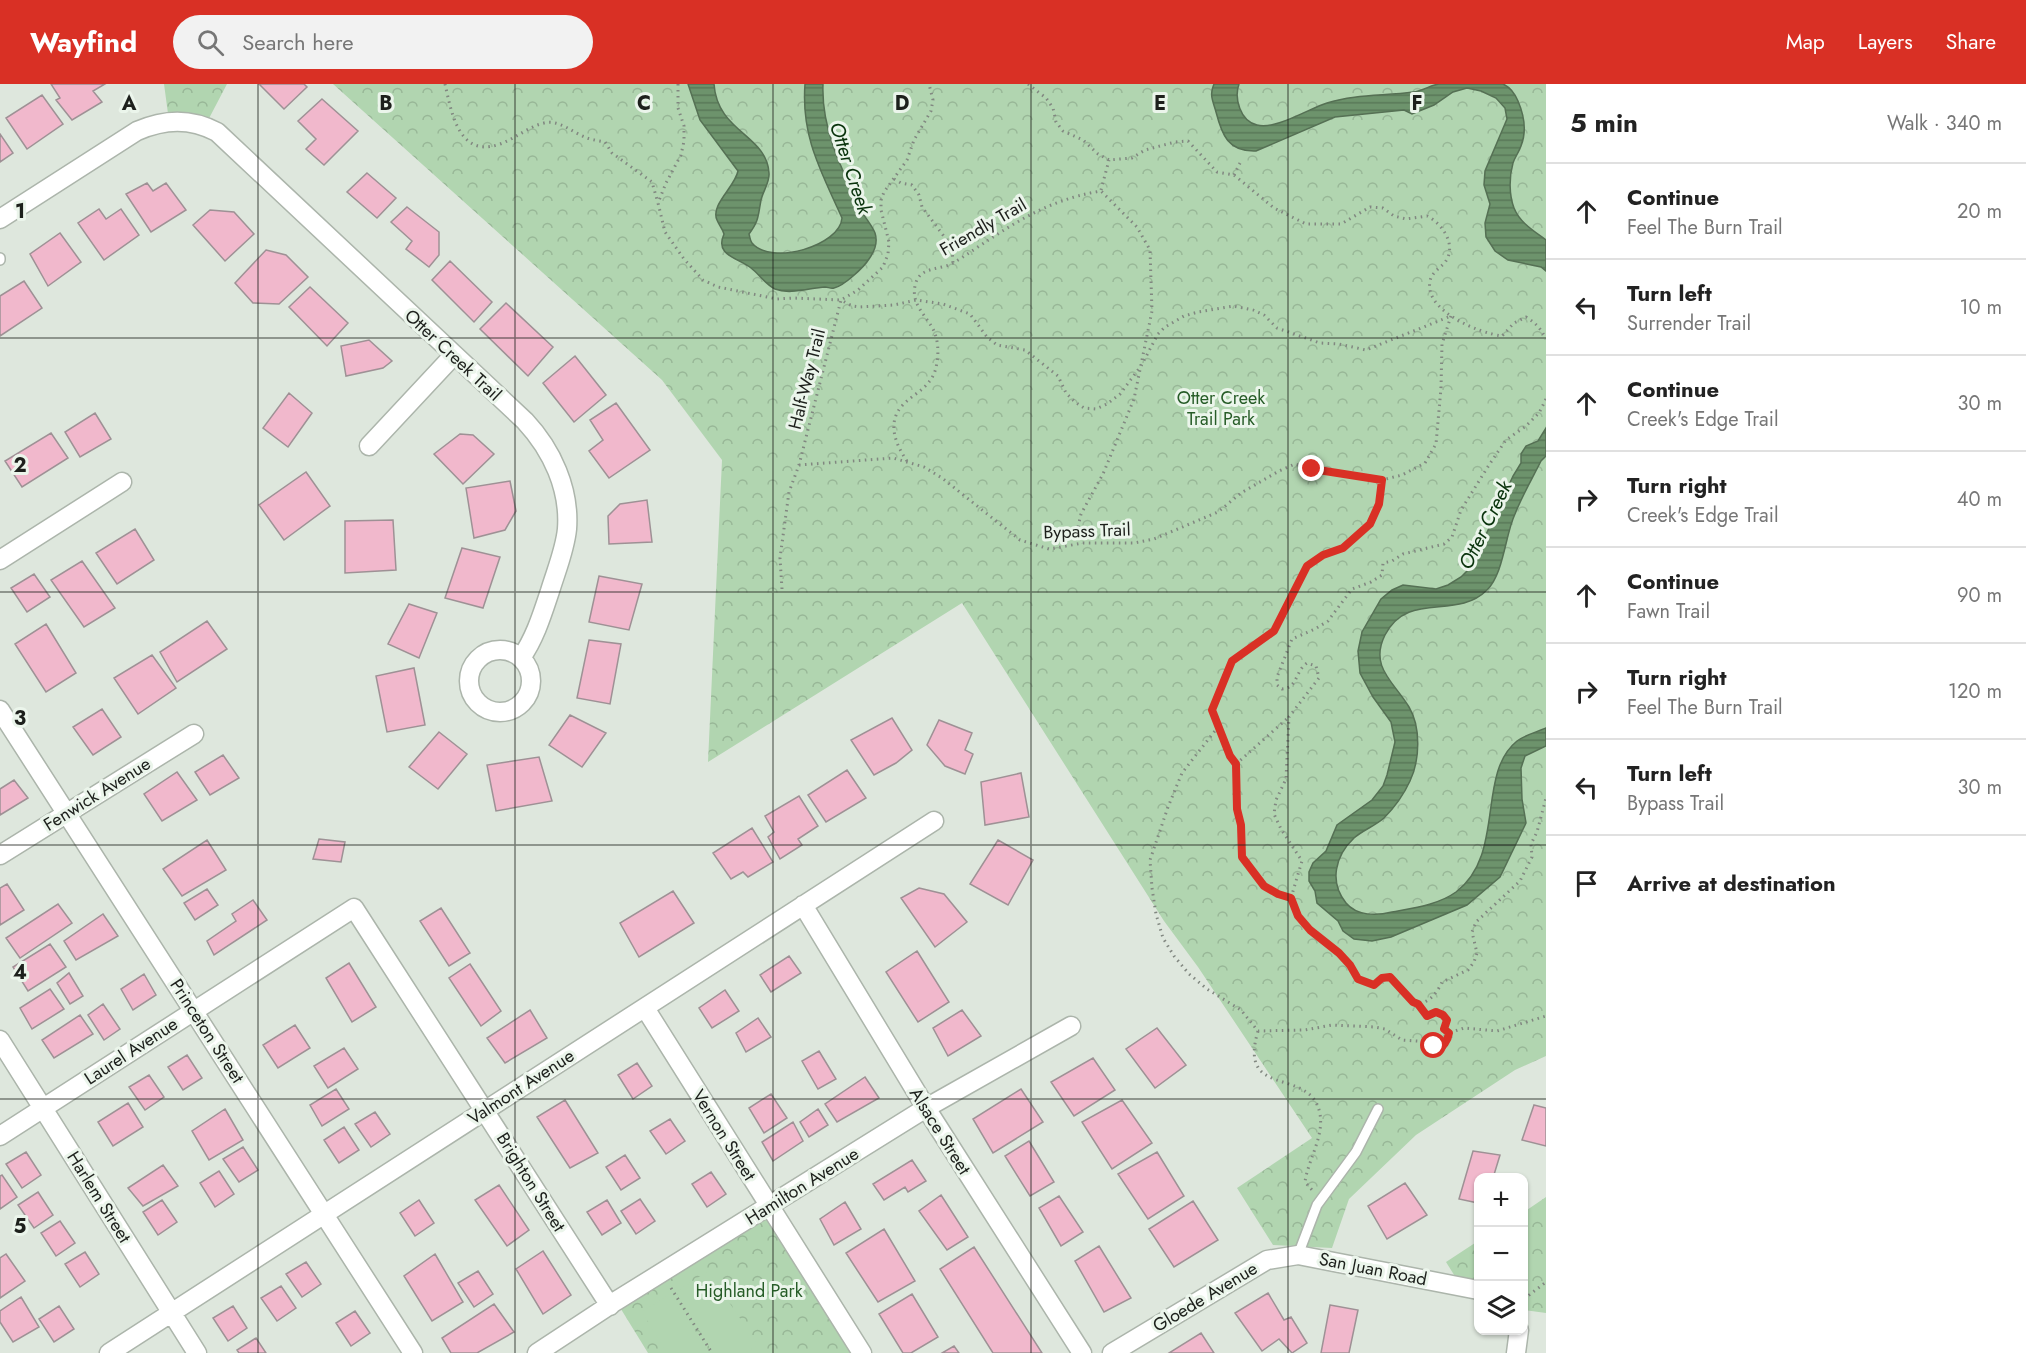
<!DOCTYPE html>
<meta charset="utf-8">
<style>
body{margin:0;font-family:Jost,sans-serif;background:#f2f2f2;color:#222}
.controls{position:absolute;right:18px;bottom:18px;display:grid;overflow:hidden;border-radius:12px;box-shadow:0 2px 4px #0004}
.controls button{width:54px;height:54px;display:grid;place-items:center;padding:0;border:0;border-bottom:2px solid #e0e0e0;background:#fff;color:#222;font:30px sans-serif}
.stop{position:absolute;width:18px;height:18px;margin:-14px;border:4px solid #d93025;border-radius:50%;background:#fff}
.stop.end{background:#d93025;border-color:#fff;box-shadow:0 2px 6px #0008}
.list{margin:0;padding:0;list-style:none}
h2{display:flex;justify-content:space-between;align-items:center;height:78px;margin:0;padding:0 24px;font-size:26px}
h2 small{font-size:20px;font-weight:400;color:#767676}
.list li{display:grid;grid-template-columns:39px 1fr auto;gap:18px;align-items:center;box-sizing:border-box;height:96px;padding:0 24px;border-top:2px solid #e0e0e0}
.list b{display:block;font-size:22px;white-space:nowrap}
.list p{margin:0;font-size:20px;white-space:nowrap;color:#767676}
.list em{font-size:20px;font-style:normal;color:#767676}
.icon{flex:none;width:33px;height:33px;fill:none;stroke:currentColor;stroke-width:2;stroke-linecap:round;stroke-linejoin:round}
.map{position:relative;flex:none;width:1546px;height:1269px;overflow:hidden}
header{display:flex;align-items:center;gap:36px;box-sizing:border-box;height:84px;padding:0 30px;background:#d93025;color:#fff}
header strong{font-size:28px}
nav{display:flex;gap:33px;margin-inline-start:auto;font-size:21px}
.search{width:420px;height:54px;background:#f2f2f2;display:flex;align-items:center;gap:15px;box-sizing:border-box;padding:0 21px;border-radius:33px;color:#767676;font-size:22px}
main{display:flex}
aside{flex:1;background:#fff}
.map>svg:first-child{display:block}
</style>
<header>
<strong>Wayfind</strong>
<div class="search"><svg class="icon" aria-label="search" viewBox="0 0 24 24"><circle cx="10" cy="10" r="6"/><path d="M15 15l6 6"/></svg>Search here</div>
<nav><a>Map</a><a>Layers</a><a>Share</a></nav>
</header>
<main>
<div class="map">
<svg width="1546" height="1269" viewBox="0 0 1546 1269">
<defs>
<pattern id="forest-crowns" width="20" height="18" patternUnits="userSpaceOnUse" patternTransform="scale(1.5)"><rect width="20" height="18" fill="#b1d5b0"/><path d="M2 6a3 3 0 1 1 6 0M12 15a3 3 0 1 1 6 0" fill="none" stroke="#98b797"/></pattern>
<pattern id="water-rules" width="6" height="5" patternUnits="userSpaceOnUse" patternTransform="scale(1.5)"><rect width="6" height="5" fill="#6d936c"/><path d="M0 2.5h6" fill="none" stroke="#597858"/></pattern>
</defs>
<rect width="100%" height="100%" fill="#dee7dd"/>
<!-- forest -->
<path fill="url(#forest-crowns)" d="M164,0H227L205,42L169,37Z
M333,0H1546V972L1515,986L1416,1051L1349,1115L1332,1164L1273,1161L1237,1104L1312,1054L1198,883L1164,837L962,519L708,678L722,376L662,296Z
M1546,1113V1229L1524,1226V1128Z
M768,1122L860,1269H648L616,1217Z
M1478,1157V1199L1456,1194L1446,1178Z"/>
<!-- garden -->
<path fill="#b1d5b0" d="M708,1187L758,1261L745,1269H713L676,1208Z
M671,1209L709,1269H667L642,1228Z"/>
<!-- water -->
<path fill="url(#water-rules)" stroke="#557054" stroke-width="1.5" d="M688,0H714C717,48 767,51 769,89C770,98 763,107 761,116C758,132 759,137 749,150C750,153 750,157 752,159C771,182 840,162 842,134C821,87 801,53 805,0H823C821,45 842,86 861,126C865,134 872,141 875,149C878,158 874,168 869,175C864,183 844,202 834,204C831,205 828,203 825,203C809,204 790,211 775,205C765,200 759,190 751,184C739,174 714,172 724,150C722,144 719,141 717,136C710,121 735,103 738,87L700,36Z
M1214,0H1239C1234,14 1240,37 1257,41C1276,46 1308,25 1327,19C1355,10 1384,12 1413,8C1423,7 1430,1 1439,0C1459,0 1483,0 1503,0C1510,3 1515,10 1518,17C1524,31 1527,47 1521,62C1519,68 1515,73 1513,79C1509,93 1509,111 1514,124C1520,139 1534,147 1546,156V187L1541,183L1508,176L1495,167L1486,153L1485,139L1490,120L1484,101L1485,87L1507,35L1505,24L1496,14L1481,7L1467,4L1453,8L1434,21L1412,30L1404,26L1335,33L1256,67C1228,68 1222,51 1216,28C1213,17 1209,11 1214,0Z
M1546,344V372L1541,377C1532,395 1522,412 1515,430C1505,451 1504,489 1487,506C1456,537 1408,506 1385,551C1369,583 1394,598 1409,623C1421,643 1420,676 1410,697C1404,710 1394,724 1384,734C1375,742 1363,746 1354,754C1335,772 1329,798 1346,819C1357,832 1376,832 1392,828C1413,824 1438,821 1456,808C1506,770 1476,690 1517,657C1525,651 1537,648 1546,644V662L1525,672L1521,684L1522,715L1526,739L1500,793L1467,821L1391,853L1372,857L1354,855L1343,847L1338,837L1317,819L1315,807L1309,797V788L1313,779L1326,767L1337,741L1372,716L1383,702L1387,691L1395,658L1391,638L1373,613L1360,589L1358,567L1362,548L1381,515L1392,506L1403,501L1436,505L1448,501L1461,493L1471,483L1513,392L1521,379V370L1526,362L1538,357Z"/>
<!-- building -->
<path fill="#f1b8cc" stroke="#9e9195" stroke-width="1.5" d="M51,0H105L93,7L102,18L72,36L56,16L60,14Z
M259,0H304L307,3L284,25Z
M42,11L63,40L27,65L6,34Z
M322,15L358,47L324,81L306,65L316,55L298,37Z
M0,50L13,69L0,78Z
M367,89L396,114L377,134L347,108Z
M147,99L153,107L166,99L186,126L151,148L126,110Z
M407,123L439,148V171L429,183L406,165L412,157L391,138Z
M99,125L106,135L121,125L139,151L104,176L78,139Z
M210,126L234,128L254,150L225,177L193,141Z
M60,149L81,178L48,202L30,170Z
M266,166L286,171L308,193L279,220L253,219L235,199Z
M450,177L492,218L474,238L432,196Z
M24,197L42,224L0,252V212Z
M310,203L348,239L327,262L289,223Z
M506,219L553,263L528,292L480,245Z
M369,256L392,277L383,284L346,292L341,262Z
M575,272L606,311L574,338L543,299Z
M289,309L312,329L288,363L263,344Z
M616,319L650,366L609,394L589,367L603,356L590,336Z
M95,329L111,355L80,373L65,348Z
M51,349L68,374L22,403L5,377Z
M460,350L473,351L494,370L463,400L434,370Z
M306,388L330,422L284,456L259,421Z
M510,397L516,427L505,446L474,454L466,404Z
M647,416L652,458L609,460L608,432L620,420Z
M393,436L396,486L345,489V437Z
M135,445L154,476L117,500L96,469Z
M462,464L500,473L483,524L445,514Z
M82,477L115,524L84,543L51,496Z
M34,490L50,513L27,528L11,504Z
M599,492L642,500L629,546L589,538Z
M409,520L437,529L419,574L388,560Z
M207,537L227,565L177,598L160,568Z
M46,540L76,589L46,608L15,560Z
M589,556L621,560L610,620L577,614Z
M152,571L176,604L138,630L114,594Z
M414,584L425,641L387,648L376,592Z
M102,625L121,653L93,671L73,643Z
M570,631L606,649L582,683L549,661Z
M892,634L912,666L896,679L874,691L851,656Z
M939,636L972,649L965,666L973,670L965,690L945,682L927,661Z
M439,648L467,670L438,705L409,683Z
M223,671L239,694L210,711L195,688Z
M539,673L552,717L496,727L487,681Z
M847,686L866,714L826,738L808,711Z
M177,688L197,716L162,737L144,710Z
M1021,689L1029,733L985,741L981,698Z
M14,696L28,714L0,731V705Z
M799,712L818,742L798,755L802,761L780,775L768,753L774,748L765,732Z
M752,744L773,778L748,793L743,788L731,795L713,769Z
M319,755L345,758L341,778L313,775Z
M207,756L226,786L182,812L163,785Z
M998,756L1033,776L1008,821L970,800Z
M7,800L24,826L0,841V804Z
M919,804L944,810L967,838L935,863L901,814Z
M207,805L218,821L195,836L184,819Z
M673,807L694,839L639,873L620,839Z
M253,816L267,836L214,871L207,857L236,837L232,830Z
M58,820L72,839L20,874L6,854Z
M441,824L470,869L449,882L420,837Z
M103,830L118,852L76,876L64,857Z
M50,860L66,883L28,907L13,883Z
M917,867L949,918L918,938L886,888Z
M789,872L801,889L771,908L760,891Z
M349,879L376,923L352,938L326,894Z
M470,880L501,927L481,942L449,894Z
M69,889L83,912L70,920L57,899Z
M144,890L156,911L133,926L121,905Z
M50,905L64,925L32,945L20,924Z
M725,906L739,927L712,944L699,924Z
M103,920L120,945L104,956L88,931Z
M530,926L547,954L505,979L487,954Z
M962,926L981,952L948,972L933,944Z
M80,931L93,950L54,974L42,956Z
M758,934L771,953L746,968L736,949Z
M295,941L310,964L278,984L263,961Z
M1157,944L1186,981L1155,1004L1126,965Z
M344,964L358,985L328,1004L314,982Z
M819,967L836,995L818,1005L802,977Z
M187,971L202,994L183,1006L168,983Z
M1093,974L1115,1006L1074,1032L1051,998Z
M637,979L652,1002L633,1015L618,991Z
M149,991L164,1013L145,1026L129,1003Z
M865,993L879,1014L837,1038L825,1020Z
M336,1005L349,1025L322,1042L310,1021Z
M1021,1005L1043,1038L993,1069L973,1035Z
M771,1010L787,1034L764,1049L749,1024Z
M565,1016L598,1069L570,1084L537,1033Z
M1122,1016L1152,1059L1112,1085L1082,1038Z
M128,1019L143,1043L113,1062L98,1038Z
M1534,1021L1546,1024V1062L1522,1056Z
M225,1025L243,1056L209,1076L192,1047Z
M818,1025L828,1041L809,1053L800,1038Z
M375,1028L390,1050L371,1063L355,1040Z
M670,1035L685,1057L666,1070L650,1047Z
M793,1038L803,1057L773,1077L762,1058Z
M344,1043L359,1066L339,1079L324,1056Z
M1029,1057L1054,1098L1030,1112L1005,1072Z
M243,1063L258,1086L239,1098L223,1075Z
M1473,1067L1500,1071L1493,1094H1478V1119L1459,1115Z
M26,1068L41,1091L22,1104L6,1080Z
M1157,1068L1184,1112L1148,1135L1118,1090Z
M625,1071L640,1094L621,1106L606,1083Z
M912,1076L926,1097L908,1108L905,1103L884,1116L873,1100Z
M163,1081L178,1102L143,1122L128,1104Z
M219,1087L234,1110L215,1123L200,1099Z
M711,1088L726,1110L707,1123L692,1100Z
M2,1091L17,1113L0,1125V1092Z
M1405,1099L1427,1131L1387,1155L1368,1122Z
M499,1101L529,1146L507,1162L475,1116Z
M38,1108L53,1131L34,1144L18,1121Z
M941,1111L968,1153L947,1166L919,1127Z
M1059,1112L1083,1148L1061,1162L1039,1124Z
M640,1115L655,1137L636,1150L621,1127Z
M162,1116L177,1138L158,1151L143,1128Z
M419,1116L434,1139L415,1152L400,1129Z
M607,1116L621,1139L602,1151L587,1128Z
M1193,1117L1218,1156L1174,1183L1149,1145Z
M845,1118L861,1145L834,1161L820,1135Z
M60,1137L75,1159L56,1172L41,1149Z
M884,1145L915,1197L878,1218L846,1169Z
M1099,1162L1131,1214L1104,1228L1075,1177Z
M974,1163L1042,1269H993L940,1185Z
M543,1167L571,1211L543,1230L516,1185Z
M85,1168L99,1190L80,1203L65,1180Z
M6,1170L25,1197L0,1214V1174Z
M435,1170L463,1218L432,1237L404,1192Z
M306,1178L321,1200L302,1213L286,1190Z
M478,1187L493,1210L474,1223L458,1199Z
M281,1202L296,1224L277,1237L261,1214Z
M1268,1209L1284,1236L1291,1233L1307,1259L1292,1269L1279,1255L1262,1267L1235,1229Z
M912,1210L938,1253L911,1269H903L879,1230Z
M21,1213L39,1243L13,1258L0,1238V1227Z
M494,1220L514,1248L477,1269H451L442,1254Z
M1330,1221L1358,1226L1349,1269H1321Z
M59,1222L74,1245L54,1258L39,1235Z
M233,1222L247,1244L228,1257L213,1234Z
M355,1227L370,1249L351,1262L336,1239Z
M1201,1249L1214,1269H1169Z
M256,1254L266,1269H239L237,1266Z
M954,1262L959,1269H942Z"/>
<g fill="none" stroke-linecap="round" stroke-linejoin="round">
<!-- service casing -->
<g stroke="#acb5ab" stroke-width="12">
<path id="service" d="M0,174V176
M1298,1171L1317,1121L1356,1068L1378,1025"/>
</g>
<!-- minor casing -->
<g stroke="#acb5ab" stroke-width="21">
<path id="minor" d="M0,135L137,47C165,35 190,34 217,48L525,337C552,366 570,405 567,445C565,466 556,487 550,507C542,531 535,554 521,574
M369,362L453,272
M0,476L122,398
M469 597a31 31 0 1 1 62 0a31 31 0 1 1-62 0Z
M0,626L413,1269
M0,771L194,650
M803,821L926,1024L1082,1269
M645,924L862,1269
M0,956L197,1269
M0,1052L354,824L610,1222
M109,1269L934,737
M537,1269L616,1217L926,1024L1071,942
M1112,1269L1267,1176L1298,1171L1478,1206
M1516,1269L1519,1246"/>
</g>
<!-- path -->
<path stroke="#818780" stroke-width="3" stroke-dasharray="1.5 4.5" stroke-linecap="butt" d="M445,0C451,26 458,73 497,61C514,56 527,43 544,39C559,35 573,49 587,54C593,56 599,57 605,58L612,69L652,98L658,119
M678,0V24L684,42V57L681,71L666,99L658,119L665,148L684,175L703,196L718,203L777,215L793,214L841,216L858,206L883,183L888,170L889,158L881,126V116L884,108L907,76L914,56L931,27L933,16L929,0
M1028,0L1046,14L1053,24L1056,38L1063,47L1083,56L1098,70L1109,76L1132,74L1145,66L1175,58L1188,57L1217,88L1234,91L1274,124L1306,140H1341L1370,123L1383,124L1394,132L1406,135L1427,132C1440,138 1456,158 1447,175C1443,183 1432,187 1430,197C1424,227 1479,249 1502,252L1514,239L1526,233C1536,239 1541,245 1546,255
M1234,91L1240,79
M894,95L901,99L912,101L919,111L922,123L952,163L953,180
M1101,106L1109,76
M1451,232L1442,260L1441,304L1436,360L1425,379L1402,391L1382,396L1379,420L1370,440L1343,464L1323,470L1307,482L1274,547L1232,577L1212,626L1218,643L1182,689L1168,723L1150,776L1152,804L1156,830L1163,854L1174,872L1189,890L1207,905L1241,926L1258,947L1305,946L1332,941L1375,943L1385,945L1402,956L1430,958L1436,966C1443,964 1448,956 1449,949L1464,944L1497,947L1546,932
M1546,315L1539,329L1526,342L1506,356L1489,381L1461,426L1452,453L1444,460L1403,470L1392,477L1383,479L1382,491L1371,498L1352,505L1328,537L1315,545L1292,555L1277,593V601L1282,605C1298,604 1295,587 1307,579L1316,582L1319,594L1289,633L1286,695L1276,716L1274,730L1281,745L1302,777L1291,814L1298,832L1310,846L1339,869L1350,881L1358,895L1374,901L1382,894L1391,893L1413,918C1427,923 1437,909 1442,898L1468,886L1474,878L1477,869L1472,848L1476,838L1520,797L1532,773L1531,760L1537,748L1546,714
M907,377C896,361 887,340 901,323C912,310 929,305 935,287C939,274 939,259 934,247C927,232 911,221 915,202C919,181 941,187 955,178C1005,146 1040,117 1101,107L1137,143L1150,166L1152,227L1134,315L1103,390L1081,430L1078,443L1083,459
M799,381L893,374L924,383L942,394L1020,456L1049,465L1083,459H1134L1154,455L1218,428L1241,409L1279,387L1295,380L1312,385L1382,396
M782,505L780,474L789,408L799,381L841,216L852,222L860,223L894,221L916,216L943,220L970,230L987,253L997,261L1025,266L1058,292L1066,309L1075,318L1084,324L1096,325L1107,320L1120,310L1141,282L1158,250L1165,243L1184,232L1198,228L1233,222L1253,226L1264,231L1277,244L1320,259L1339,260L1366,266L1451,232
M1218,643L1230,672L1236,680L1237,725L1241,741L1243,773L1264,802L1278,811L1291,814
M1236,680L1289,633
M1418,920L1427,932C1436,928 1441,928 1447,936L1444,940V945L1449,949
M1258,947C1237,1017 1311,981 1320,1030C1324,1053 1308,1076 1305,1098L1313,1107
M671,1204L712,1269
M1524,1215L1546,1198"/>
<!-- service -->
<use href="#service" stroke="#fff" stroke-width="9"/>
<!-- minor -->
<use href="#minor" stroke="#fff" stroke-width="18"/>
</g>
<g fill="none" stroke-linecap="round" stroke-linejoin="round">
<!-- route -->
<path stroke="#d93025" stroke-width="8" d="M1312,385L1382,396L1379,420L1370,440L1343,464L1323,471L1307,482L1274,547L1232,577L1212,626L1230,672L1236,680L1237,725L1241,741L1242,773L1264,802L1278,810L1291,814L1298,832L1310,846L1339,869L1350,881L1358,895L1374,901L1382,894L1390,893L1413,918L1418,920L1427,932L1436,928L1443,931L1447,936L1444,945L1449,949C1448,956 1443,964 1436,966L1434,962"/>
</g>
<!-- grid -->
<path fill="none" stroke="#1d201c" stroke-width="1.5" stroke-opacity="0.55" d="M258,0V1269M515,0V1269M773,0V1269M1031,0V1269M1288,0V1269M0,254H1546M0,508H1546M0,761H1546M0,1015H1546"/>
<g text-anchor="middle" stroke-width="6" stroke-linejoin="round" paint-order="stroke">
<!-- street labels -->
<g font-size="18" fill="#1d201c" stroke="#ebf5eb">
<text transform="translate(983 143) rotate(-30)" y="6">Friendly Trail</text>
<text transform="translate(453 271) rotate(43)" y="6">Otter Creek Trail</text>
<text transform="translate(807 295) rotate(-76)" y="6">Half-Way Trail</text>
<text transform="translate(1087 447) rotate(-2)" y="6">Bypass Trail</text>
<text transform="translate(97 710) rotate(-32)" y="6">Fenwick Avenue</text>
<text transform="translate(207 947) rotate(57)" y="6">Princeton Street</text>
<text transform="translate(131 967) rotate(-33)" y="6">Laurel Avenue</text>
<text transform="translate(521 1003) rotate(-33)" y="6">Valmont Avenue</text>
<text transform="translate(940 1047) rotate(58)" y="6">Alsace Street</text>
<text transform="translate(724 1051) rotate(58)" y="6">Vernon Street</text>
<text transform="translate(531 1098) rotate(58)" y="6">Brighton Street</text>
<text transform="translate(802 1102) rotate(-32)" y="6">Hamilton Avenue</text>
<text transform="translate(99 1113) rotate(58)" y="6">Harlem Street</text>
<text transform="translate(1373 1185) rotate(11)" y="6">San Juan Road</text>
<text transform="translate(1205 1213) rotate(-31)" y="6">Gloede Avenue</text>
</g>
<!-- park labels -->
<g font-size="18" fill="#265c27" stroke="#ebf5eb">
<text x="1221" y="320">Otter Creek<tspan x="1221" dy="21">Trail Park</tspan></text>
<text x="749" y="1213">Highland Park</text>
</g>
<!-- water labels -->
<g font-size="20" font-style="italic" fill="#09330c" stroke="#ebf5eb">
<text transform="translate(851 84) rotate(72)" y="7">Otter Creek</text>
<text transform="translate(1485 441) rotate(-64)" y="7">Otter Creek</text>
</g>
</g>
<g font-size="20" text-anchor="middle" font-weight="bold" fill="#1d201c" stroke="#ebf5eb" stroke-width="6" stroke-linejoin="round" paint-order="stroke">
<text x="129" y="26">A</text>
<text x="386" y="26">B</text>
<text x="644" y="26">C</text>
<text x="902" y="26">D</text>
<text x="1160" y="26">E</text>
<text x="1417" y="26">F</text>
<text x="20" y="134">1</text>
<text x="20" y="388">2</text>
<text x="20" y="641">3</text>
<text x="20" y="895">4</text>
<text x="20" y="1149">5</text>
</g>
</svg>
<div class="controls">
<button>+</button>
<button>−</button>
<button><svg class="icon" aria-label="layers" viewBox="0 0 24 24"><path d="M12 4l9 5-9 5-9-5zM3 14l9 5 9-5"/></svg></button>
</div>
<div class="stop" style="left:1434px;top:962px"></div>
<div class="stop end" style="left:1312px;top:385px"></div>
</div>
<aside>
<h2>5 min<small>Walk · 340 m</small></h2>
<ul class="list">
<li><svg class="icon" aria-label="ahead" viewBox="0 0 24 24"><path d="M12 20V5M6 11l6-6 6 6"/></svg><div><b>Continue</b><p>Feel The Burn Trail</p></div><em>20 m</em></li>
<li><svg class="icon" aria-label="left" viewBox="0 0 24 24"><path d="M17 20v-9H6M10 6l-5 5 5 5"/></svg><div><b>Turn left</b><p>Surrender Trail</p></div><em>10 m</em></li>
<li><svg class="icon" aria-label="ahead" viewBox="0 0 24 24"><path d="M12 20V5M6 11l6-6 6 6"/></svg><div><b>Continue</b><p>Creek's Edge Trail</p></div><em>30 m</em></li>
<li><svg class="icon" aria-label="right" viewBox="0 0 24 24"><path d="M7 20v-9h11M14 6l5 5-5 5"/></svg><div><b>Turn right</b><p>Creek's Edge Trail</p></div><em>40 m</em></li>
<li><svg class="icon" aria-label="ahead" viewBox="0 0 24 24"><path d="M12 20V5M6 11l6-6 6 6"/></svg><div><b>Continue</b><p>Fawn Trail</p></div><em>90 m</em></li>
<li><svg class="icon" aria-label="right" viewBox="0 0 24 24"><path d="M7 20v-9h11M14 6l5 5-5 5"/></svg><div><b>Turn right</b><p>Feel The Burn Trail</p></div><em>120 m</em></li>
<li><svg class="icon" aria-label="left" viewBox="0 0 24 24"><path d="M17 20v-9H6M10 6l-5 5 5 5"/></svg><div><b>Turn left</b><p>Bypass Trail</p></div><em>30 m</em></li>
<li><svg class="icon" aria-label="arrive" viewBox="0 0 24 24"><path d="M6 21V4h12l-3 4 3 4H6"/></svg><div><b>Arrive at destination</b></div></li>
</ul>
</aside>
</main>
